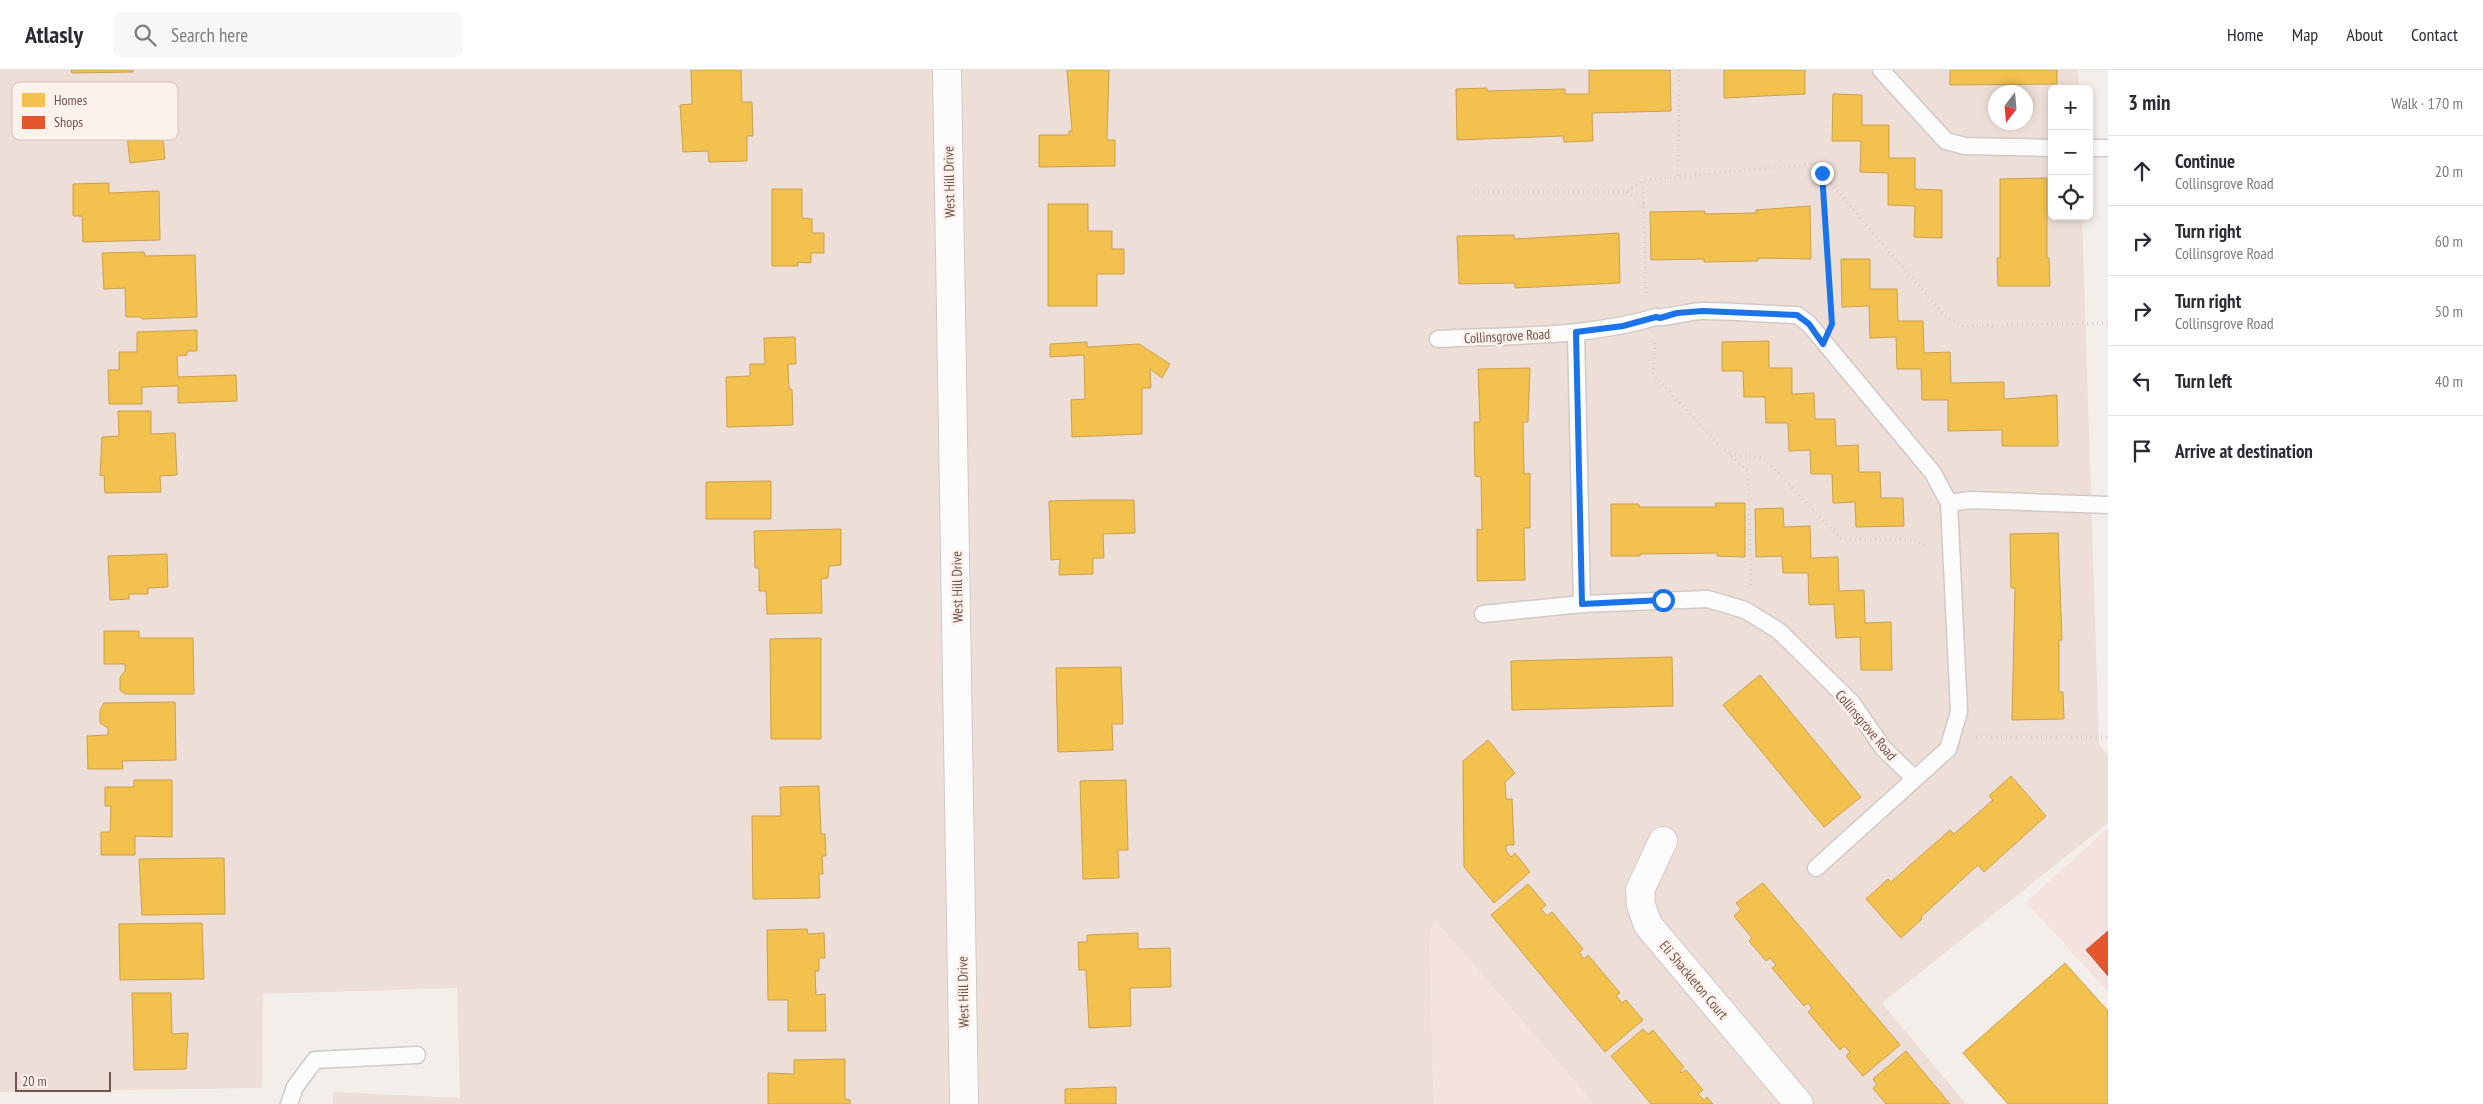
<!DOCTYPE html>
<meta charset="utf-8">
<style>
body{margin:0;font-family:"PT Sans Narrow",sans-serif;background:#f7f7f7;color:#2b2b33}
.controls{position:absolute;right:15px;top:15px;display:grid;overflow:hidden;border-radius:8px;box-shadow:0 2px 8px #0003}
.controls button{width:45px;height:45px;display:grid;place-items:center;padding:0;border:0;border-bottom:1px solid #e1e1e2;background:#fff;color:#2b2b33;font:25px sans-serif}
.compass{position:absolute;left:1988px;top:15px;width:45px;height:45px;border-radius:50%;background:#fff;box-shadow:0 2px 8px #0003;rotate:196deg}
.scale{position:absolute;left:15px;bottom:12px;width:96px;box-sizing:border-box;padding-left:5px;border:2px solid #6f534d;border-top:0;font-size:14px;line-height:18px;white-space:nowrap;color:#6f534d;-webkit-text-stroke:4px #fdf2eb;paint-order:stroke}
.stop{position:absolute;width:15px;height:15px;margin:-11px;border:4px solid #1a73e8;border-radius:50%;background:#fff}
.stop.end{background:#1a73e8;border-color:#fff;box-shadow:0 1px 5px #0008}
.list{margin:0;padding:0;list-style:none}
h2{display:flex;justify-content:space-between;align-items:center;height:65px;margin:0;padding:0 20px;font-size:21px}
h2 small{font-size:16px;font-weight:400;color:#7c7c81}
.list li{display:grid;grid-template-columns:32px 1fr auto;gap:15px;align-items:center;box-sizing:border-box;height:70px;padding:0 20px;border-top:1px solid #e1e1e2}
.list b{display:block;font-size:19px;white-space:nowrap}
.list p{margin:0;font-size:16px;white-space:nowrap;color:#7c7c81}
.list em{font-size:16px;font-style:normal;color:#7c7c81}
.icon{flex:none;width:28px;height:28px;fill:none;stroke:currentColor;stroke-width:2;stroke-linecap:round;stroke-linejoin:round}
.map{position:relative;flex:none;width:2108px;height:1034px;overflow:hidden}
header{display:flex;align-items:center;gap:30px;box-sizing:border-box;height:70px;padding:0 25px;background:#fff;border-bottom:1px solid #e1e1e2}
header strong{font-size:24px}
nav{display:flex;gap:28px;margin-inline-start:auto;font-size:18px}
.search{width:350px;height:45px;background:#f7f7f7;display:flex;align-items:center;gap:12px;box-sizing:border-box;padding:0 18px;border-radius:8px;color:#7c7c81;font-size:19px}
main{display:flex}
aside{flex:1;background:#fff}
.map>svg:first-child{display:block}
</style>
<header>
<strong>Atlasly</strong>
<div class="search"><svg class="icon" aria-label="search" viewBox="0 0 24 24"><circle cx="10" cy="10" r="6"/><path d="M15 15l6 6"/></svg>Search here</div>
<nav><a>Home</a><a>Map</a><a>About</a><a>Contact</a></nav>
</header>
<main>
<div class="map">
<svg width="2108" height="1034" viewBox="0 0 2108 1034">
<rect width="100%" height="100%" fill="#f4eeea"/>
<!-- residential -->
<path fill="#eddfd8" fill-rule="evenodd" d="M0,0H2078L2079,19H2052V146H2082L2099,674L2108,685V753L1882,933L1966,1034H1594L1434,849L1429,868L1434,1034H333V1022L460,1028L457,918L263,924L262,1018L0,1022ZM1996,22H2026V52H1996Z"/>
<!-- commercial -->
<path fill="#f3e2de" d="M2108,758V922L2026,832Z
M1434,849L1594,1034H1434L1429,868Z"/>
<!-- homes -->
<path fill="#f2c14e" stroke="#cba04e" d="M71,0H133V2L72,3Z
M691,0H741L742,32H752L753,66H747V91L709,92L708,81L683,82L680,35L692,34Z
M1067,0H1109L1107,70H1115V96L1039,97V65H1069V61H1072Z
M1589,0H1670L1671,41L1592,43L1593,71L1564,72L1563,66L1457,70L1456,19L1487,18V21L1565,19V24H1589Z
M1724,0H1805V24L1724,28Z
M1950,0H2057V14L1950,15Z
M1833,24L1862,25V55H1889V88H1915V119L1942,120V168L1914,167L1915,136L1888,135V103L1860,102L1861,71H1832Z
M159,25L165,89L130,93L127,66L96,69L92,32Z
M2047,108V188H2049L2050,216H1998L1997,188H2000V109Z
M109,113V123L159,121L160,170L83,172L82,146H73V114Z
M772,119H802V148L812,149V163H824V183H811V193L798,192V196H772Z
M1048,134H1088V161H1112V179H1124V204H1097V236H1048Z
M1810,136L1811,189L1758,188V191L1704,192V189L1651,190L1650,142L1705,141V144L1756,143V140Z
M1619,163L1620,213L1515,218V213L1459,214L1457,166L1514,165V169Z
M144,182L145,186L195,185L197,247L142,249L141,247H126L125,218L104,219L102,183Z
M1841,189H1870V219H1897L1898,251H1923L1924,283L1950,282L1951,313L2004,312V329L2057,325L2058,376H2002V360L1948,361V330H1922L1921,299H1897L1896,267L1870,268L1869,236L1842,237Z
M197,260V281H187V285L177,286L178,307L236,305L237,331L178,333V316L142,317V334H109L108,300H119V282H137V262Z
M795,267L796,294H788L789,319H792L793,355L727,357L726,307L750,306V294H765L764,268Z
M1769,271V298H1792V324L1814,323L1815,349H1835L1836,376L1858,375L1859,402H1880L1881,428H1903L1904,456L1856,457L1855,432L1833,433L1832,404H1811L1810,380L1789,381L1788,353H1766L1765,327H1744L1743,301H1722V272Z
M1087,272V277L1139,274L1170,294L1162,308L1150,299L1151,318H1142V364L1072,367L1071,330L1085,329L1084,285L1050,287V274Z
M1530,298L1528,352H1523L1524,404L1530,403V458H1524L1525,510L1477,511V459L1482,460L1481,407L1475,406L1474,352H1480L1478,299Z
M118,341H151V364L175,363L177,405L160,406L161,422L105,423L104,405L100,406L102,367L119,366Z
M771,411V449H706V412Z
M1092,430H1134L1135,463L1103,464L1104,488H1093V504L1059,505L1060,489L1051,490L1049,431Z
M1715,433H1745V487L1717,486V483L1640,484V486H1611V434H1639V437H1716Z
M1783,438L1784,457L1810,456L1811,488L1838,487L1839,521L1864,520L1865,553L1891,552L1892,600H1861L1860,567L1836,568L1834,534L1809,535L1808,503H1783L1782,486L1756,487L1755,439Z
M841,459V495L829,496L828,508L821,509L822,543L767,544L766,521H759V498H755L754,461Z
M2058,463L2062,570H2059V622H2063L2064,649L2012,650L2015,518H2011L2010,464Z
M167,484L168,517L148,518V524H129V529L110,530L108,486Z
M104,561H139V568H193L194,624H125L120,620V607L125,601V594H104Z
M821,568V669H771L770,569Z
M1672,587L1673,636L1512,640L1511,591Z
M1121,597L1123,654H1112L1113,680L1058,682L1056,598Z
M1760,605L1861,727L1824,757L1723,635Z
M175,632L176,690L122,691L123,699H88L87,666L108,665V658L100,653V640L104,633Z
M1488,670L1515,703L1505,712L1506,729H1512L1514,775H1506V781L1511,787L1515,783L1530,802L1494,833L1464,797L1463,691Z
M2011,706L2046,746L1984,802L1978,795L1921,847L1922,849L1901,868L1866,829L1888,809L1891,812L1950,760L1954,764L1993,730L1989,726Z
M134,710H172V767L135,766V785H101V762H110L111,736H105V717H134Z
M1126,710L1128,780H1118L1119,808L1083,809L1080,711Z
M819,716L821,764H825L826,786H822L823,804H819L820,828L753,829L752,746H781L780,717Z
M224,788L225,844L142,845L139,789Z
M1763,813L1900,975L1863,1006L1846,986L1850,982L1844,976L1840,980L1808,942L1812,938L1808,933L1804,936L1772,898L1776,895L1770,888L1766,891L1749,871L1752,868L1734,846L1741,839L1736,833Z
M1528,814L1546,835L1541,839L1547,846L1552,842L1583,879L1579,882L1584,889L1588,885L1620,923L1616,926L1622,933L1626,930L1643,950L1605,982L1491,845Z
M202,853L204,909L120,910L119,854Z
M807,859L808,864L824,863L825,888H819V901H815L816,925L825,924L826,961H788V930H768L767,860Z
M1138,863V879L1170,878L1171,917L1130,918L1131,956L1089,958L1086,900H1079L1078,872H1087V865Z
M2065,893L2108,941V1034H2008L1963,983Z
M132,923H171L172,964L188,963L186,999L134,1000Z
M1643,959L1648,964L1653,960L1684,997L1680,1001L1681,1003L1686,1000L1703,1020L1698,1024L1704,1030L1707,1027L1713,1034H1651L1611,986Z
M1906,981L1950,1034H1886L1873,1018L1877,1015L1873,1009Z
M845,989V1029L850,1030V1034H768V1003L794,1004V990Z
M1116,1017V1034H1065V1019Z"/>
<!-- shops -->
<path fill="#e4572e" stroke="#c15637" d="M2108,861V906L2086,880Z"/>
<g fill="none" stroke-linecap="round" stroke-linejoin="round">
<!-- lane casing -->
<g stroke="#d1c9c5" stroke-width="19">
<path id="lane" d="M1881,0L1946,71L1965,76L2052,78
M2089,78H2108
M1576,262L1582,534
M1438,269C1510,265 1586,268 1656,247C1664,249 1690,241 1702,241C1734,241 1765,244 1797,245L1809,254L1933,403L1949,433L1959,642L1948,679L1816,798
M1949,433L1970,430L2108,435
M1483,544L1582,534L1708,529L1745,540L1779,561L1852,633L1883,678L1914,708
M289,1034L295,1017L315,990L417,985"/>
</g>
<!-- street casing -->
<g stroke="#d1c9c5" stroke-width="30">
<path id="street" d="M947,0L964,1034
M1663,771L1640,820L1641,835L1648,855L1799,1034"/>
</g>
<!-- path -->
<path stroke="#d5cdcb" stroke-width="3" stroke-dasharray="1 4" stroke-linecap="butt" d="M1822,104L1831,240
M1678,106L1679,0
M1473,122H1627L1643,110
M1627,122L1644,135
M1646,223L1643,110L1814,94L1942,243L1963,256L2108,253
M1655,273L1653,304L1711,367L1748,401L1751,516
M1730,384L1764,388L1841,469H1914L1926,477
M1976,667H2108"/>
<!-- lane -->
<use href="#lane" stroke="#fdfcfc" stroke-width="16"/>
<!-- street -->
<use href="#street" stroke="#fdfcfc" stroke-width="28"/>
</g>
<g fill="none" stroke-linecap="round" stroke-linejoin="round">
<!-- route -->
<path stroke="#1a73e8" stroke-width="6" d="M1663,530L1582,534L1576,262L1623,256L1656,247L1660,248L1677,243L1703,241L1797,245L1809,254L1823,274L1832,254L1822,103"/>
</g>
<g text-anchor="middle" stroke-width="5" stroke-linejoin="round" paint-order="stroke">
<!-- street labels -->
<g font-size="14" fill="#6f534d" stroke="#fdf2eb">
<text transform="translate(949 112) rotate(-91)" y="5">West Hill Drive</text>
<text transform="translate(1507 266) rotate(-3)" y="5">Collinsgrove Road</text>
<text transform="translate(957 517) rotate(-91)" y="5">West Hill Drive</text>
<text transform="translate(1866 655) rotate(50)" y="5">Collinsgrove Road</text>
<text transform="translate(1694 910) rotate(50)" y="5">Eli Shackleton Court</text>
<text transform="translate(963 922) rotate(-91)" y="5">West Hill Drive</text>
</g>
</g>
<!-- legend -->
<rect x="12" y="12" width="166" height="58" rx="8" fill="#fdf2eb" stroke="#d2c2bc" stroke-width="1"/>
<rect x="22" y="23" width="23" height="14" fill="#f2c14e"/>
<rect x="22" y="46" width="23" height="13" fill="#e4572e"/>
<g font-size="14" fill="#6f534d">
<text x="54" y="35">Homes</text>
<text x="54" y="57">Shops</text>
</g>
</svg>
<div class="controls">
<button>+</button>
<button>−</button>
<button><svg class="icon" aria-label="locate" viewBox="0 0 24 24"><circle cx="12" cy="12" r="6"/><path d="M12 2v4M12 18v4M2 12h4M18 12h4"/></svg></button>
</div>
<svg class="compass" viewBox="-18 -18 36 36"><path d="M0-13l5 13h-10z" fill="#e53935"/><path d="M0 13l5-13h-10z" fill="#7c7c81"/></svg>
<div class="scale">20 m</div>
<div class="stop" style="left:1663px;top:530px"></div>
<div class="stop end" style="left:1822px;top:103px"></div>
</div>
<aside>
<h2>3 min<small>Walk · 170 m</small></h2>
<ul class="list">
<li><svg class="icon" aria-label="ahead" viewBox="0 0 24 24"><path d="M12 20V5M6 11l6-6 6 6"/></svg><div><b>Continue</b><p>Collinsgrove Road</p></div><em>20 m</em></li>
<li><svg class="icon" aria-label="right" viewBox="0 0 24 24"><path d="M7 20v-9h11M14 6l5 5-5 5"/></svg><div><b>Turn right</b><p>Collinsgrove Road</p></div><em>60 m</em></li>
<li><svg class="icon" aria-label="right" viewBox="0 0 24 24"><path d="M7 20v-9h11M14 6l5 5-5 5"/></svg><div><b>Turn right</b><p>Collinsgrove Road</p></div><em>50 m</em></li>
<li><svg class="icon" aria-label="left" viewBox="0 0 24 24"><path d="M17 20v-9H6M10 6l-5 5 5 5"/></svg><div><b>Turn left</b></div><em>40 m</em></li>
<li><svg class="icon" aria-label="arrive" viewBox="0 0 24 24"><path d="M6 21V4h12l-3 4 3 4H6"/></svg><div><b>Arrive at destination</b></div></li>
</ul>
</aside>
</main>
